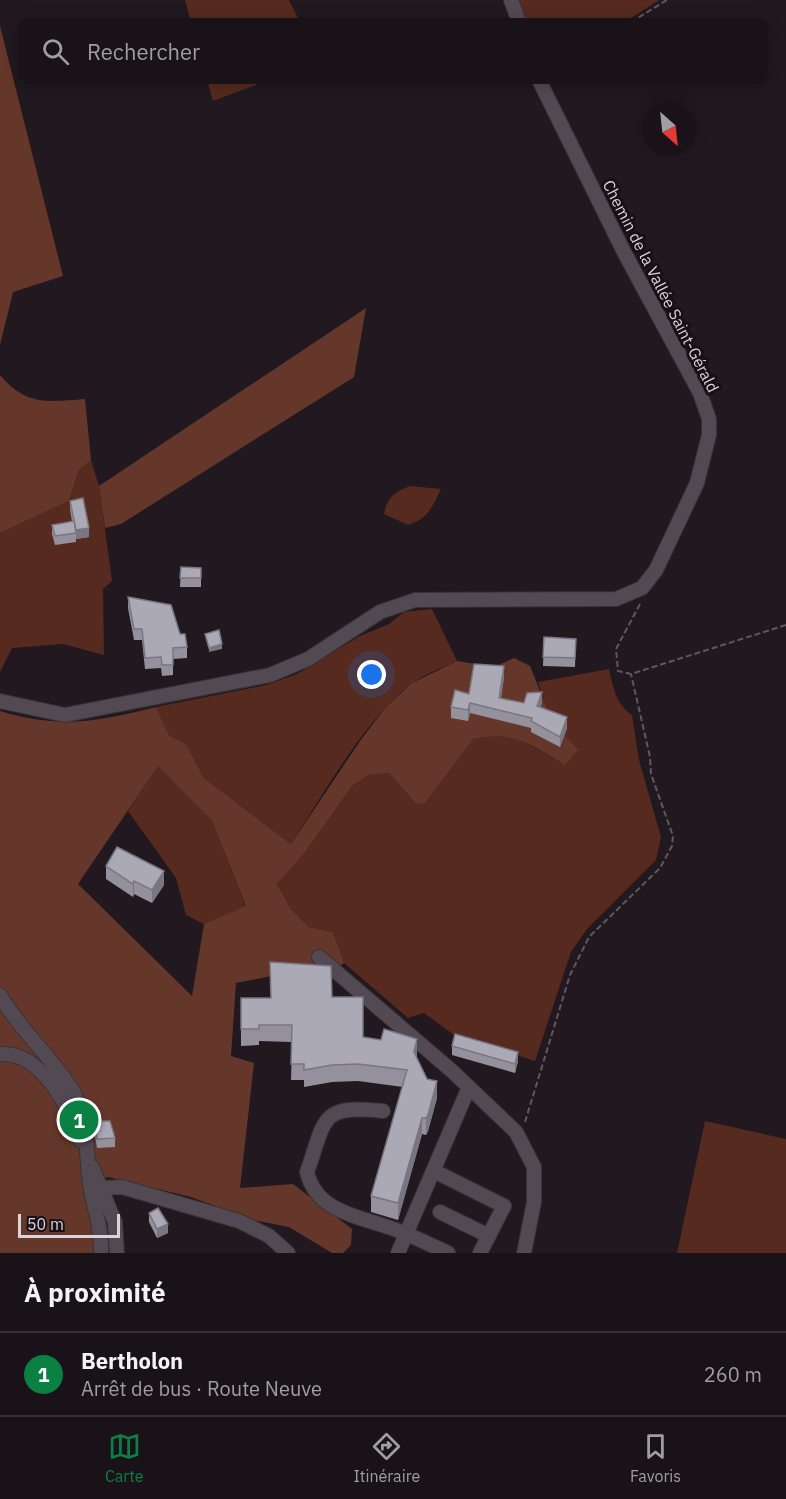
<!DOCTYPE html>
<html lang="fr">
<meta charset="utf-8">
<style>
body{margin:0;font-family:"IBM Plex Sans",sans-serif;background:#221b21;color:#f1f3f6}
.compass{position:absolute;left:642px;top:102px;width:54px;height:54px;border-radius:50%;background:#191218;box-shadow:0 3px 15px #0003;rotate:153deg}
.scale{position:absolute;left:18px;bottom:15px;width:102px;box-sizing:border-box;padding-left:6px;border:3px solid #dad4da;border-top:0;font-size:16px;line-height:21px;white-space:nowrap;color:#dad4da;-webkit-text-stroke:4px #180f17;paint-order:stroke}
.you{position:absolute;left:372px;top:675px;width:21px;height:21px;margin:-15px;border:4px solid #fff;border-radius:50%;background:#1a73e8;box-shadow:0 0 0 9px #1a73e833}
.badge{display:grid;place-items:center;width:39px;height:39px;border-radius:50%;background:#0b8043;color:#fff;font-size:20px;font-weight:700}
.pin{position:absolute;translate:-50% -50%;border:3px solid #fff;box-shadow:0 2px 6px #0006}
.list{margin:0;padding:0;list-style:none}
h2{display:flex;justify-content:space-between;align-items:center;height:78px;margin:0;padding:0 24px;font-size:26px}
h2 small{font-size:20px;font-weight:400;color:#9f9ea2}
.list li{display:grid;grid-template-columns:39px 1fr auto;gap:18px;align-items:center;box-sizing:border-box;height:84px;padding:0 24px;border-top:2px solid #373237}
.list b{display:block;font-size:22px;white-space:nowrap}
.list p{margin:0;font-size:20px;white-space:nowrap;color:#9f9ea2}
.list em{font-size:20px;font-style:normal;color:#9f9ea2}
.icon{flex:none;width:33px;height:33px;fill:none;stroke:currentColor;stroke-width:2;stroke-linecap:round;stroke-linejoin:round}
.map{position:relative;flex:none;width:786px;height:1253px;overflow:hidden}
.search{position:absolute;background:#191218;box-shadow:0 3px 15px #0003;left:18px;right:18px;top:18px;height:66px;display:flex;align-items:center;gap:15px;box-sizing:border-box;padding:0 21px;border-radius:12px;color:#9f9ea2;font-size:22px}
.sheet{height:162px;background:#191218}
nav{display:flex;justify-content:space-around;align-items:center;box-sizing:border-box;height:84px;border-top:2px solid #373237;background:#191218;font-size:16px;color:#9f9ea2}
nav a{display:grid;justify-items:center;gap:3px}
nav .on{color:#0b8043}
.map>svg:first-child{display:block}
</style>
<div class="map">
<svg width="786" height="1253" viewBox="0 0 786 1253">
<rect width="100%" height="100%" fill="#211820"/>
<!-- green -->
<path fill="#562a1e" d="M185,0H289L300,22H191Z
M518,0H659L625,22H526Z
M207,80H269L213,101Z
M91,460L99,486L112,581L103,589L104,655L63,644L12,648L0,672V533L69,501L79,470Z
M410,486L441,489C433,506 428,519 408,525L384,514C387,497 395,492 410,486Z
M432,609L457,661C442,668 424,674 411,684C362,723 325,792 291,844L204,778L186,744L169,737L156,707L266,685L297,674L360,636L389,624L404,612Z
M609,669C614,689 615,703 632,715L639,760L661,837L656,860L587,929L571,952L535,1061L454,1035L424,1013L408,1018L344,963L333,932L309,927L291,909L277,884L304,854L353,785L369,775L389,773L416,804L473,739L495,734L516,737L565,765L538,682Z
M158,765L212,821L246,907L204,924L186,915L176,878L128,811Z
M705,1121L786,1139V1253H677Z"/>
<!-- forest -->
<path fill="#65372b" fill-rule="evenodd" d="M0,26L63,276L13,292L0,345Z
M366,308L354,377L121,524L105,528L99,486Z
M0,375C26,406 48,402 85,399L91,460L79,470L69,501L0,533Z
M514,658L530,666L552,721L578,750L565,765C530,745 516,730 473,739L425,803L416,804L389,773L369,775L353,785L304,854L277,884L291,909L309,927L333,932L344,963L328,975L292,972L236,983L231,1056L254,1063L240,1188L293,1184L352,1229L351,1245L343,1253H332L289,1227L253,1220L191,1197L108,1177L86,1185L105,1253H0V711C60,729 96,722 156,707L169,736L186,744L204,778L291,844L360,741L385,708L412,683L457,661L494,667ZM158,766L212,821L246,906L204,924L192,996L78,884Z"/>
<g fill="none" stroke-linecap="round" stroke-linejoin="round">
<!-- minor casing -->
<g stroke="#383238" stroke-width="16">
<path id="minor" d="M511,0L519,22
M0,701L65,715L270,675L308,659L380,612L415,600L616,599L642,588L656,570L697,483L709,435V419L700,393L625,254L539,80
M319,957L452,1071L516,1132L534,1167V1202L524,1253
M0,995C21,1032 52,1057 72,1090C90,1119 85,1158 91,1190C95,1212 102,1230 101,1253
M0,1054C42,1051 69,1108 81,1141
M383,1111C319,1104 326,1119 307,1172C316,1211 356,1216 388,1227C409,1234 429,1244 448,1253
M92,1167L115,1222L117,1253
M434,1171L504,1206L480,1253
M102,1188L122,1187L239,1221L269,1236L288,1253
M440,1212L489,1236
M398,1253L469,1087"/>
</g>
<!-- path -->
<path stroke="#60585f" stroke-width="2" stroke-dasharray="6 3" stroke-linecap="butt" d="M631,22L667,0
M640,604L616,649L618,671L631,674L786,625
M525,1122L570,975L589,937L660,868L672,846L673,836L651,774L650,757L631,674"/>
<!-- minor -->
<use href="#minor" stroke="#534952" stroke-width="14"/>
</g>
<!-- wall -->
<path fill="#94919d" d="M70,501L89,537L76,539V538V542L55,545L52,534V525L72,522L70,509Z
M181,567L201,568V587H180Z
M128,597L180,634L187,647V658L173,659V675L162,676L161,668L145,669L142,640H134L128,608Z
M544,637L576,639L575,667L543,666Z
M504,677L501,698L524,703H542L540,707L567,728L560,747L531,732V728L470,713L468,721L451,718V707Z
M106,866L164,885L152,903L134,894L133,897L106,879Z
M270,962L332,997L363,1037L417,1056V1058L437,1098L428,1131L426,1135L422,1134L398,1220L371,1212V1196L403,1087L358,1081L332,1082L304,1087V1080H291L292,1042L259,1041V1045L241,1046V998H271Z
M452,1046L518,1061L515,1073L452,1055Z
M94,1121L115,1138V1147L97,1148L94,1130Z
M149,1213L168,1233L157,1238L149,1222Z"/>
<!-- shaded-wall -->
<path fill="#787680" d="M89,528V537L76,539V530Z
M222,644V649L209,652V648Z
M504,666V677L499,709V698Z
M542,692V703L537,716V706Z
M470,703V713L468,721V710Z
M567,717V728L560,747V737Z
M164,871V885L152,903V890Z
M134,881V894L133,897V884Z
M417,1039V1056L414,1068V1052Z
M518,1052V1061L515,1073V1064Z
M437,1081V1098L428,1131L426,1135V1118Z
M422,1118V1134L398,1220V1203Z
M168,1224V1233L157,1238V1229Z"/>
<!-- building -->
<path fill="#aca9b7" stroke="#787680" stroke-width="1.5" d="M83,498L89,528L76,530L70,501Z
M74,521L76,533L55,536L52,525Z
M181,567L201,568V578H180Z
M128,597L171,605L180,634H185L187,647L173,648V665H162L161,657L145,658L142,629H134Z
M219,630L222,644L209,648L205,634Z
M544,637L576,639L575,658L543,657Z
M474,664L504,666L499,698L524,703L527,693L542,692L537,706L567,717L560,737L531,721L532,718L470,703L468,710L451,707L455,690L469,694Z
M117,847L164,871L152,890L134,881L133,884L106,866Z
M270,962L331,966L332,997H363V1037L381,1040L384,1029L417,1039L414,1052L427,1079L437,1081L428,1115L426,1118H422L398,1203L371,1196L407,1070L358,1064L332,1065L304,1070V1064H291L292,1025H259V1029H241V998H271Z
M455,1034L518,1052L515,1064L452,1046Z
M94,1121H110L115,1138L97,1139Z
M158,1208L168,1224L157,1229L149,1213Z"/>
<g text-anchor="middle" stroke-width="6" stroke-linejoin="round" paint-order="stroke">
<!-- street labels -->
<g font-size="16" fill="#dad4da" stroke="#180f17">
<text transform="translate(661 286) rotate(63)" y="6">Chemin de la Vallée Saint-Gérald</text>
</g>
</g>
</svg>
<svg class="compass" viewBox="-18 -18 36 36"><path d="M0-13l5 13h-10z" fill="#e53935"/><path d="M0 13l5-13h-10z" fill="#9f9ea2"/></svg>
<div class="scale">50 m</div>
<div class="you"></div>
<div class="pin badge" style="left:79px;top:1120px">1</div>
<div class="search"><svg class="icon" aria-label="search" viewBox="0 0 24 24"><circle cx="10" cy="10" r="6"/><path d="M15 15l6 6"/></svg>Rechercher</div>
</div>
<section class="sheet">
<h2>À proximité<small></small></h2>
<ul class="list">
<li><span class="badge">1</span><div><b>Bertholon</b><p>Arrêt de bus · Route Neuve</p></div><em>260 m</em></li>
</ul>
</section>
<nav>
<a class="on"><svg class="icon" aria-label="map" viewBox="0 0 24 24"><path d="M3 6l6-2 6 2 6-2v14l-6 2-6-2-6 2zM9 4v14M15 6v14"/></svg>Carte</a>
<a><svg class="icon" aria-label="directions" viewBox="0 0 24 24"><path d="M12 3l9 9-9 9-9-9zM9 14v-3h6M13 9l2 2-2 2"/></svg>Itinéraire</a>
<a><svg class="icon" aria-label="saved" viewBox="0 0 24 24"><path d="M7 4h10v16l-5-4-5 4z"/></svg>Favoris</a>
</nav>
